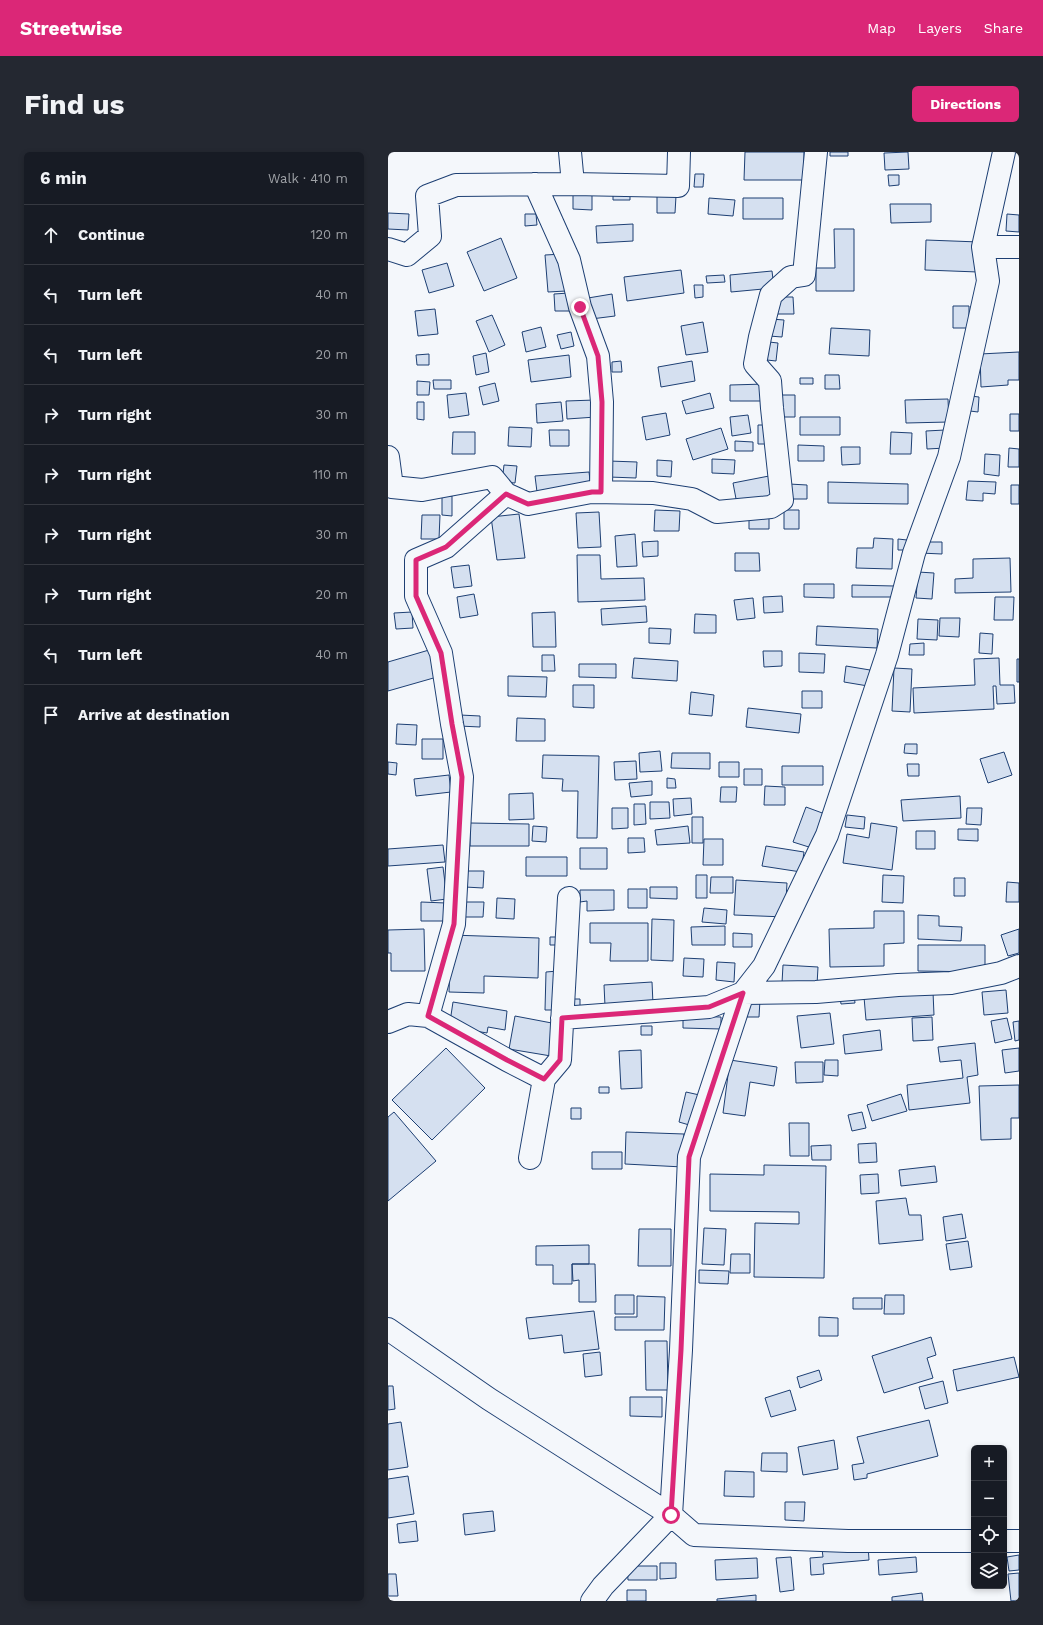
<!DOCTYPE html>
<meta charset="utf-8">
<style>
body{margin:0;font-family:"Work Sans",sans-serif;background:#242831;color:#f1f3f6}
.controls{position:absolute;right:12px;bottom:12px;display:grid;overflow:hidden;border-radius:6px;box-shadow:0 2px 6px #0003}
.controls button{width:36px;height:36px;display:grid;place-items:center;padding:0;border:0;border-bottom:1px solid #363941;background:#171b24;color:#f1f3f6;font:20px sans-serif}
.stop{position:absolute;width:12px;height:12px;margin:-9px;border:3px solid #db2777;border-radius:50%;background:#fff}
.stop.end{background:#db2777;border-color:#fff;box-shadow:0 1px 4px #0008}
.list{margin:0;padding:0;list-style:none}
h2{display:flex;justify-content:space-between;align-items:center;height:52px;margin:0;padding:0 16px;font-size:17px}
h2 small{font-size:13px;font-weight:400;color:#9ea1a6}
.list li{display:grid;grid-template-columns:26px 1fr auto;gap:12px;align-items:center;box-sizing:border-box;height:60px;padding:0 16px;border-top:1px solid #363941}
.list b{display:block;font-size:15px;white-space:nowrap}
.list em{font-size:13px;font-style:normal;color:#9ea1a6}
.icon{flex:none;width:22px;height:22px;fill:none;stroke:currentColor;stroke-width:2;stroke-linecap:round;stroke-linejoin:round}
.map{position:relative;flex:none;width:631px;height:1449px;overflow:hidden;border-radius:6px}
header{display:flex;align-items:center;gap:24px;box-sizing:border-box;height:56px;padding:0 20px;background:#db2777;color:#fff}
header strong{font-size:19px}
nav{display:flex;gap:22px;margin-inline-start:auto;font-size:14px}
.intro{display:flex;align-items:center;justify-content:space-between;box-sizing:border-box;height:96px;padding:0 24px}
h1{margin:0;font-size:28px}
.button{padding:10px 18px;border-radius:6px;background:#db2777;color:#fff;font-size:14px;font-weight:700}
main{display:flex;gap:24px;padding:0 24px}
aside{flex:1;background:#171b24;border-radius:6px;box-shadow:0 2px 6px #0003}
.map>svg:first-child{display:block}
</style>
<header>
<strong>Streetwise</strong>
<nav><a>Map</a><a>Layers</a><a>Share</a></nav>
</header>
<div class="intro"><h1>Find us</h1><a class="button">Directions</a></div>
<main>
<aside>
<h2>6 min<small>Walk · 410 m</small></h2>
<ul class="list">
<li><svg class="icon" aria-label="ahead" viewBox="0 0 24 24"><path d="M12 20V5M6 11l6-6 6 6"/></svg><div><b>Continue</b></div><em>120 m</em></li>
<li><svg class="icon" aria-label="left" viewBox="0 0 24 24"><path d="M17 20v-9H6M10 6l-5 5 5 5"/></svg><div><b>Turn left</b></div><em>40 m</em></li>
<li><svg class="icon" aria-label="left" viewBox="0 0 24 24"><path d="M17 20v-9H6M10 6l-5 5 5 5"/></svg><div><b>Turn left</b></div><em>20 m</em></li>
<li><svg class="icon" aria-label="right" viewBox="0 0 24 24"><path d="M7 20v-9h11M14 6l5 5-5 5"/></svg><div><b>Turn right</b></div><em>30 m</em></li>
<li><svg class="icon" aria-label="right" viewBox="0 0 24 24"><path d="M7 20v-9h11M14 6l5 5-5 5"/></svg><div><b>Turn right</b></div><em>110 m</em></li>
<li><svg class="icon" aria-label="right" viewBox="0 0 24 24"><path d="M7 20v-9h11M14 6l5 5-5 5"/></svg><div><b>Turn right</b></div><em>30 m</em></li>
<li><svg class="icon" aria-label="right" viewBox="0 0 24 24"><path d="M7 20v-9h11M14 6l5 5-5 5"/></svg><div><b>Turn right</b></div><em>20 m</em></li>
<li><svg class="icon" aria-label="left" viewBox="0 0 24 24"><path d="M17 20v-9H6M10 6l-5 5 5 5"/></svg><div><b>Turn left</b></div><em>40 m</em></li>
<li><svg class="icon" aria-label="arrive" viewBox="0 0 24 24"><path d="M6 21V4h12l-3 4 3 4H6"/></svg><div><b>Arrive at destination</b></div></li>
</ul>
</aside>
<div class="map">
<svg width="631" height="1449" viewBox="0 0 631 1449">
<rect width="100%" height="100%" fill="#f4f7fb"/>
<!-- building -->
<path fill="#d5e0f0" stroke="#1d3f73" d="M357,0H416V28H356Z
M442,0H460V4H442Z
M520,0L521,17L497,18L496,1Z
M307,22H316L315,35H306Z
M500,23H511V33L501,34Z
M185,42H204V58L185,57Z
M225,42L242,43V48H225Z
M269,44H288L287,61H269Z
M321,46L347,48L345,64L320,62Z
M355,46H395V67H355Z
M502,52H543V70L503,71Z
M0,61L21,62L20,78L0,77Z
M137,62H148L149,73L137,74Z
M619,62L631,63V80L618,79Z
M245,72V89L209,91L208,74Z
M446,77H466V139H428V116H447Z
M113,86L129,126L96,139L79,100Z
M538,88L591,90L590,120L537,118Z
M175,102L178,139L160,140L157,103Z
M59,111L66,134L41,141L34,118Z
M293,118L296,141L239,149L236,125Z
M384,119L386,136L343,140L342,123Z
M336,123L337,130L319,131L318,124Z
M306,133H315V145L307,146Z
M181,141L182,159H167L166,142Z
M224,142L227,164L203,167L200,146Z
M387,145H405L406,162H387Z
M565,154H581V176H565Z
M47,157L50,182L30,184L27,159Z
M104,163L117,193L101,200L88,169Z
M383,167L396,168L394,185L381,184Z
M315,170L320,200L298,203L293,174Z
M153,175L158,195L138,200L134,180Z
M443,176L482,178L481,204L441,202Z
M183,180L186,194L173,197L169,183Z
M381,190L390,191L388,209L379,208Z
M631,200V228H620V233L593,235L592,202Z
M98,201L101,220L88,223L85,204Z
M41,202V213H29L28,203Z
M181,203L183,225L143,230L140,208Z
M233,209L234,220H224V210Z
M304,209L307,229L273,235L270,215Z
M437,223H451L452,237H437Z
M412,226H425V232H412Z
M45,228H63V237H46Z
M29,229L42,230L41,243H29Z
M107,231L111,249L95,253L91,235Z
M378,232V249H342V233Z
M78,241L81,263L61,266L59,243Z
M322,241L326,256L298,262L294,249Z
M392,243H407V265H392Z
M583,244L591,245L590,260L582,259Z
M560,247L561,270L518,271L517,248Z
M207,248L208,265L179,267L178,249Z
M29,250H36V268L29,267Z
M173,250L175,269L149,271L148,252Z
M278,261L282,283L258,288L254,265Z
M622,262H631V279H622Z
M360,263L363,281L344,284L342,265Z
M412,265H452V283H412Z
M370,273H379V292H370Z
M121,275L144,276L143,295L120,294Z
M333,276L340,297L305,308L298,287Z
M161,278H181V294H162Z
M557,278L558,296L539,297L538,279Z
M65,280H87V302H64Z
M503,280L524,281L523,302H502Z
M347,289L365,290V299H347Z
M410,293L436,294V309H410Z
M453,295H472V312L454,313Z
M621,296L631,297V315H620Z
M597,302L612,303L611,324L596,322Z
M324,307L347,308L346,322L324,321Z
M269,308L284,309L283,325L269,324Z
M221,309L249,310L248,326L221,325Z
M116,313L129,314L127,331L114,330Z
M201,320L203,336L149,340L147,324Z
M381,324L386,345L349,352L345,331Z
M580,329L608,330L607,342L595,341V349L578,348Z
M440,330L520,332V352L440,351Z
M401,332L419,333V347H400Z
M623,333H631V352H623Z
M54,344H64V364L54,363Z
M267,358L292,359L291,379H266Z
M396,358H411V377H396Z
M211,360L213,395L190,396L188,361Z
M131,362L137,406L109,408L103,365Z
M361,362H381V377H361Z
M34,363H52L51,387H33Z
M247,382L249,414L229,415L227,384Z
M486,386L505,387L504,417L468,416L469,396H485Z
M510,387L519,388L518,398H510Z
M270,389V404L255,405L254,390Z
M532,390H554V402L532,401Z
M347,401H371L372,419H347Z
M189,403H212L213,427L256,426L257,448L190,450Z
M622,406L623,440L567,441V427L585,426V407Z
M81,413L84,434L66,436L63,415Z
M530,420L546,421L544,447L528,446Z
M416,432H446V446L416,445Z
M464,433L506,434V445H464Z
M86,442L90,463L72,466L69,445Z
M394,444L395,460L376,461L375,445Z
M607,445H626L625,468H606Z
M365,446L367,466L349,468L346,448Z
M258,454L259,470L214,473L213,457Z
M24,460L25,476L8,477L6,461Z
M167,460L168,495H145L144,461Z
M307,462L328,463V481H306Z
M552,466H572L571,485L551,484Z
M530,467L550,468L549,488L529,487Z
M429,474L490,477L489,496L428,493Z
M261,476L283,477L282,492L261,491Z
M592,481L605,482L604,502L591,501Z
M536,491V503H521L522,492Z
M41,498L49,525L0,539V510Z
M375,499H394V514L376,515Z
M411,501L437,502L436,521L411,520Z
M154,503H166L167,519H154Z
M246,506L290,509L289,529L244,526Z
M611,506L612,533H626L627,551L609,552L608,534H605L606,557L526,561L525,536L587,533L586,507Z
M629,507H631V530H629Z
M191,512H228V526L191,525Z
M458,514L482,518L480,534L456,530Z
M506,516L524,517L522,560L504,559Z
M120,524L159,525L158,545L120,544Z
M185,533H206V556L185,555Z
M414,539H434V556H414Z
M303,540L326,543L324,564L301,562Z
M360,556L413,562L411,581L358,575Z
M72,563L92,564V575L71,574Z
M129,566L157,567V589H128Z
M9,572L29,573L28,593L8,592Z
M34,587H55V607H34Z
M517,592H529V602L516,601Z
M272,599L274,619L252,620L251,601Z
M616,600L624,623L600,631L592,607Z
M284,601H322V617L283,616Z
M155,603L211,604L209,686H189L190,639H174L175,627L154,626Z
M248,609L249,627L227,628L226,610Z
M0,610L9,611L8,623L0,622Z
M331,610H351V625H331Z
M519,612H531V624H520Z
M394,614H435V633H394Z
M356,617H374V633H356Z
M61,623L63,640L28,644L26,627Z
M279,626L287,627L288,636H279Z
M264,629V643L243,645L241,631Z
M377,634L397,635V653H376Z
M333,635H349L348,650H332Z
M145,641L146,667L121,668V642Z
M572,644L573,666L515,669L513,648Z
M303,646L304,662L286,664L285,647Z
M262,650H281L282,666L262,667Z
M246,652H257L258,672L246,673Z
M418,655L437,662L424,696L405,690Z
M224,656H240V676L224,677Z
M579,656H594L593,673L578,672Z
M459,663L477,665L476,677L457,675Z
M304,665H315V691H304Z
M82,671L141,672V694H82Z
M483,671L509,675L504,718L455,711L459,682L481,686Z
M145,674L159,675L158,690L144,689Z
M300,674L302,691L269,693L267,678Z
M570,677H590V689L570,688Z
M528,679H547V697H528Z
M240,686H256L257,700L240,701Z
M316,687H335V713H315Z
M55,693L57,710L0,714V697Z
M378,694L416,700L413,720L374,714Z
M192,696H219V717H192Z
M138,705H179V724H138Z
M55,715L59,747L43,749L39,717Z
M77,719H96L95,736L77,735Z
M308,723H319V746H308Z
M495,723L516,724L515,751L494,750Z
M323,725H345V741H322Z
M566,726H577V744H566Z
M348,728L399,731L397,765L346,763Z
M619,730L631,731V750H618Z
M262,735H289V747L262,746Z
M240,737H259V756H240Z
M192,738H226V758L199,759V749L192,750Z
M109,746L127,747L126,767L108,766Z
M33,750L58,751L57,769H33Z
M76,750H96L95,765H76Z
M316,756L339,758L338,772L314,770Z
M486,759H516V791L496,792V814L442,815L441,777L486,776Z
M530,763L551,764V774L574,775L573,789L530,787Z
M264,767L286,768L285,809L263,808Z
M202,771H260V809H222L223,791H202Z
M337,774V793H304L303,775Z
M36,777L37,819H3V801H0V778Z
M631,777V801L620,804L613,783Z
M345,781L364,782V795H345Z
M63,783L151,786L150,826L96,824V841L61,840Z
M162,785H172V793H162Z
M530,793H597V820L530,819Z
M296,806L316,807L315,825L295,824Z
M329,810L347,811L346,830L328,828Z
M395,813L430,815L429,833L394,831Z
M170,819V858H157L158,820Z
M264,830L265,852L217,854L216,833Z
M618,838L620,861L596,863L594,840Z
M545,840L546,863L478,868L476,845Z
M466,843L467,851L453,852L452,845Z
M186,847H192V855H186Z
M359,848H372L371,865H359Z
M65,850L119,859L117,878L100,875L99,881L70,876L62,870Z
M442,861L446,892L413,896L409,864Z
M127,864L169,872L163,904L121,897Z
M295,864L333,865V877L295,876Z
M544,865L545,888L525,889L524,866Z
M619,866L624,887L607,891L603,869Z
M631,869V888L627,889L625,870Z
M253,874H264V883H253Z
M492,878L494,898L457,902L455,883Z
M587,891L590,923L579,925L582,951L521,958L519,933L575,926L573,908L552,910L550,895Z
M58,896L97,936L44,988L4,948Z
M631,896V919L617,921L614,898Z
M253,898L254,936L233,937L231,899Z
M342,908L389,915L386,934L362,930L357,964L335,961Z
M437,908H450V924L436,923Z
M407,910H435V930L408,931Z
M631,933V966H623V987L593,988L591,934Z
M211,935H221V941H211Z
M298,940L316,944L308,975L291,970Z
M513,942L519,959L484,969L479,953Z
M183,956H193V967H183Z
M6,960L48,1009L0,1049V965Z
M474,960L478,976L464,979L460,963Z
M401,971H421V1004H402Z
M238,980L296,982L295,1015L237,1012Z
M488,991L489,1010L471,1011L470,992Z
M443,993V1008H424L423,994Z
M204,1000H234V1017H204Z
M376,1013L438,1014L436,1126L366,1125L367,1071L411,1072V1060L322,1059V1022L376,1023Z
M547,1014L549,1030L513,1034L511,1018Z
M490,1022L491,1041L473,1042L472,1023Z
M518,1046L521,1063H533L535,1088L491,1092L488,1049Z
M574,1062L578,1086L558,1089L555,1065Z
M316,1076L338,1077L336,1113L314,1112Z
M251,1077H283V1114H250Z
M580,1089L584,1115L562,1118L558,1092Z
M201,1093V1112H184V1132H165V1113H148V1094Z
M343,1102H362V1121H342Z
M184,1112H207L208,1150H191V1128L185,1129Z
M311,1118L341,1119L340,1132L311,1131Z
M227,1143H246V1162H227Z
M497,1143H516V1162H496Z
M249,1144L277,1145L276,1178H227V1165H249Z
M465,1146H494V1157H465Z
M206,1159L211,1197L176,1201L174,1183L141,1187L138,1166Z
M431,1165L450,1166V1184H431Z
M543,1185L548,1203L539,1206L545,1226L496,1241L484,1204Z
M257,1189H279L280,1238H258Z
M212,1200L214,1223L197,1225L195,1202Z
M626,1205L631,1225L569,1239L565,1218Z
M431,1218L434,1228L412,1236L409,1225Z
M555,1229L560,1251L537,1257L531,1235Z
M0,1234H5L7,1257L0,1258Z
M402,1238L408,1258L383,1265L377,1246Z
M242,1245H274V1265L242,1264Z
M541,1268L550,1304L479,1322V1326L466,1328L464,1313L476,1311L469,1285Z
M13,1270L20,1315L0,1318V1272Z
M446,1288L450,1317L415,1323L410,1295Z
M374,1301H399V1320L373,1319Z
M337,1319L366,1320V1345L336,1344Z
M20,1324L26,1362L0,1366V1327Z
M397,1350H417L416,1369L397,1368Z
M105,1359L107,1379L77,1383L75,1362Z
M28,1369L30,1389L11,1391L9,1372Z
M480,1393L481,1408L435,1412L436,1422L423,1423L422,1406L435,1405L434,1397Z
M631,1403V1418L621,1419L619,1405Z
M403,1405L406,1438L392,1440L388,1406Z
M528,1405L529,1420L491,1423L490,1408Z
M369,1406L370,1426L328,1428L327,1408Z
M272,1411H288V1426L272,1427Z
M239,1414H269V1428H240Z
M631,1421V1448L623,1449L620,1422Z
M0,1422H8L10,1444H0Z
M239,1438H258V1449H239Z
M534,1441L535,1449H504V1445Z
M368,1443V1449H329V1447Z"/>
<g fill="none" stroke-linecap="round" stroke-linejoin="round">
<!-- minor casing -->
<g stroke="#1d3f73" stroke-width="24">
<path id="minor" d="M182,0L185,32L290,34L291,0
M147,32L181,108L192,155L210,204L214,250L213,340
M595,95H631
M0,97L19,103L42,84L39,44L68,33L185,32
M0,305L4,335L34,338L104,325L118,342L140,352L203,340L265,341L304,347L329,360L383,355L394,348L384,256L382,229L367,212L372,185L383,143L403,125L416,123L428,0
M40,864L119,908L156,927L142,1006
M174,866L321,855L355,841L428,840L510,833L563,831L613,821L631,814
M0,870L20,862L40,864L66,772L74,625L64,572L53,501L28,444V408L58,395L118,342
M156,927L172,908L181,746
M0,1177L101,1247L283,1363L306,1383L460,1389H586
M616,1389H631
M204,1449L215,1434L283,1363L293,1198L301,1005L355,841L376,814L439,683L499,503L526,401L561,305L600,129L595,95L616,0"/>
</g>
<!-- minor -->
<use href="#minor" stroke="#f4f7fb" stroke-width="22"/>
</g>
<g fill="none" stroke-linecap="round" stroke-linejoin="round">
<!-- route -->
<path stroke="#db2777" stroke-width="5" d="M192,155L210,204L214,250L213,340H204L140,352L118,342L58,395L28,408V444L53,501L64,572L74,625L66,772L40,864L119,908L156,927L172,908L174,866L321,855L355,841L301,1005L293,1198L283,1363"/>
</g>
</svg>
<div class="controls">
<button>+</button>
<button>−</button>
<button><svg class="icon" aria-label="locate" viewBox="0 0 24 24"><circle cx="12" cy="12" r="6"/><path d="M12 2v4M12 18v4M2 12h4M18 12h4"/></svg></button>
<button><svg class="icon" aria-label="layers" viewBox="0 0 24 24"><path d="M12 4l9 5-9 5-9-5zM3 14l9 5 9-5"/></svg></button>
</div>
<div class="stop" style="left:283px;top:1363px"></div>
<div class="stop end" style="left:192px;top:155px"></div>
</div>
</main>
